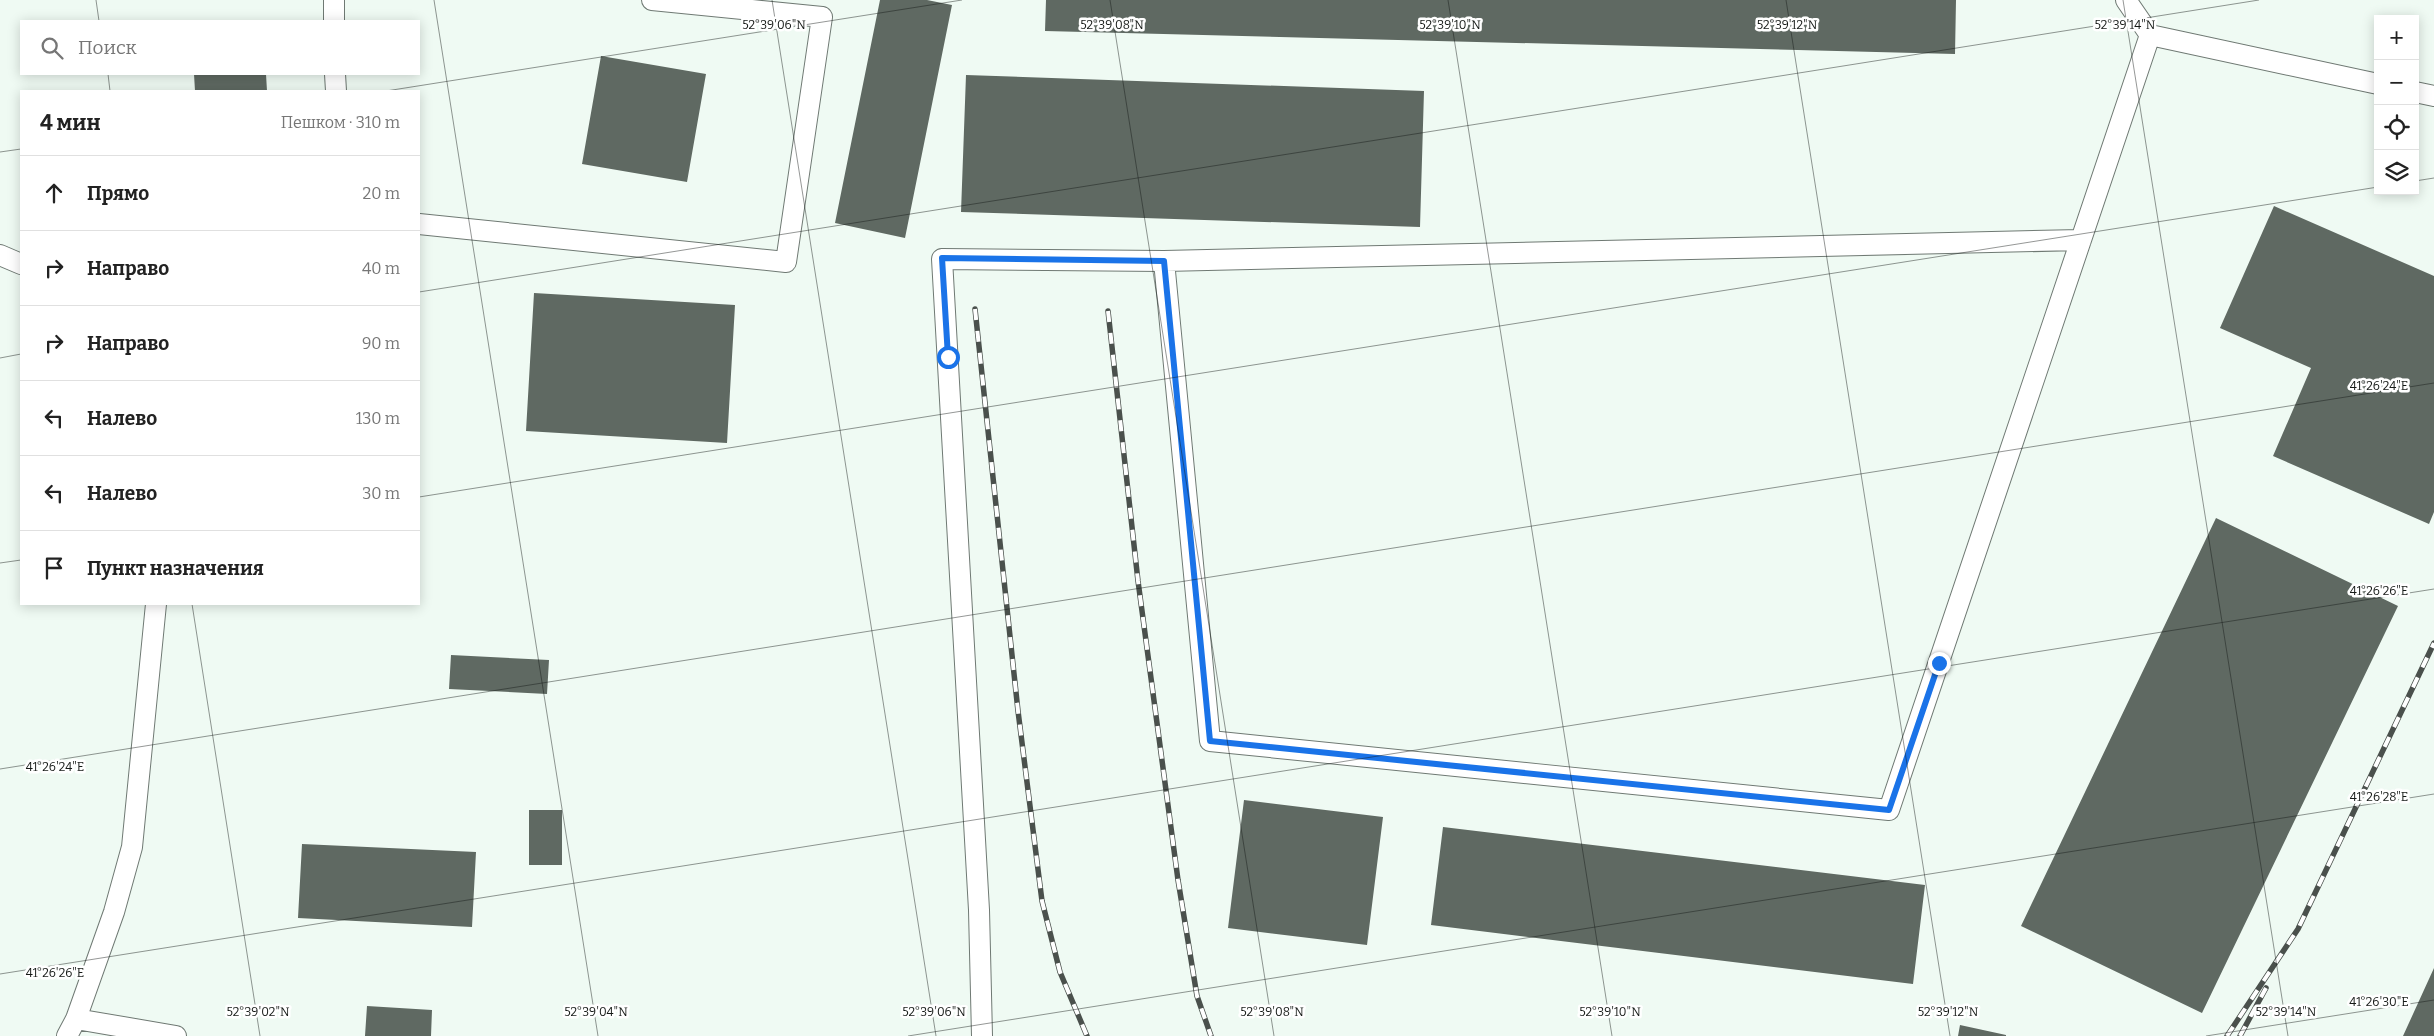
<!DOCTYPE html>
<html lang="ru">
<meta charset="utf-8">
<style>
body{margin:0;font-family:Bitter,serif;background:#f2f2f2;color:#222}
.controls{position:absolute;right:15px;top:15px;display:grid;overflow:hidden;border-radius:0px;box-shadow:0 2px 12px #0003}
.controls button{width:45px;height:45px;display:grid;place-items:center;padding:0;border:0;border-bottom:1px solid #e0e0e0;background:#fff;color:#222;font:25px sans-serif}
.stop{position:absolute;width:15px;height:15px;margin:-11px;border:4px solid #1a73e8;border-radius:50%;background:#fff}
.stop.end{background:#1a73e8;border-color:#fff;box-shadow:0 1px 5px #0008}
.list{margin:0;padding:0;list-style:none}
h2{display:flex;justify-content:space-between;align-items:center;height:65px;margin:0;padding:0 20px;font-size:21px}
h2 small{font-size:16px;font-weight:400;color:#767676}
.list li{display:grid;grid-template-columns:32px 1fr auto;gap:15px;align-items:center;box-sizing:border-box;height:75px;padding:0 20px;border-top:1px solid #e0e0e0}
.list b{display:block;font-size:19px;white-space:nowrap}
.list em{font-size:16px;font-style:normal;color:#767676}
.icon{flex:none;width:28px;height:28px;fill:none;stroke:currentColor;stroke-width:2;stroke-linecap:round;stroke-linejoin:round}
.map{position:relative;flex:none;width:2434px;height:1036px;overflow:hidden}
.search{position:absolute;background:#fff;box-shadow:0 2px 12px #0003;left:20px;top:20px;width:400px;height:55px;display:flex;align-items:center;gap:12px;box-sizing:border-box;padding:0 18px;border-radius:0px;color:#767676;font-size:19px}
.panel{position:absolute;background:#fff;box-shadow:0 2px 12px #0003;left:20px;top:90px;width:400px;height:515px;border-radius:0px}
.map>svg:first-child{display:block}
</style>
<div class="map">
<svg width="2434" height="1036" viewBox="0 0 2434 1036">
<rect width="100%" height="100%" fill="#effaf3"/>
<!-- building -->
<path fill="#5f6962" d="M880,0H927L952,5L905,238L835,223Z
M1046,0H1956L1955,54L1045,31Z
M601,56L706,74L687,182L582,164Z
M194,74H266L267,91H195Z
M966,75L1424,91L1420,227L961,212Z
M2274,206L2434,276V512L2429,524L2273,456L2311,368L2220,328Z
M534,293L735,305L727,443L526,431Z
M2216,518L2398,606L2202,1013L2021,926Z
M451,655L549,660L547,694L449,689Z
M1244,800L1383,817L1367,945L1228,928Z
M529,810H562V865H529Z
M1443,827L1925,885L1913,984L1431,925Z
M302,844L476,852L472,927L298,918Z
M2434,968V1036H2403Z
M367,1006L432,1010L431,1036H365Z
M1960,1025L2006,1035V1036H1958Z"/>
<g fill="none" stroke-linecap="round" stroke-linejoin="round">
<!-- service casing -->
<g stroke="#6f7973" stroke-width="22">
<path id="service" d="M334,0V21
M2126,0L2150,35
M335,74L336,91
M2415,92L2434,96
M419,224L786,262L822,17L652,0
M0,255L21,264
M1164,261L2081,240
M76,1019L176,1036
M67,1036L76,1019L114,912L132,847L156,604
M982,1036L979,910L942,259L1164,261L1210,741L1889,810L2150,35L2378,84"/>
</g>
<!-- service -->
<use href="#service" stroke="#fff" stroke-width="20"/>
<!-- rail casing -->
<g stroke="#4a504c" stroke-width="5.5">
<path id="rail" d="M975,309L1018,711L1042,901L1060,972L1087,1036
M1108,311L1138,581L1178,880L1197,996L1211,1036
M2227,1036L2298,929L2434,643
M2240,1036L2266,988"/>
</g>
<!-- rail -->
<use href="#rail" stroke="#fff" stroke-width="4" stroke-dasharray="11" stroke-linecap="butt"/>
</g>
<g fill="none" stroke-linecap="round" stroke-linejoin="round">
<!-- route -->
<path stroke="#1a73e8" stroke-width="6" d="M948,357L942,258L1164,261L1210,741L1889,810L1939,663"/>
</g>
<!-- ticks -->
<path fill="none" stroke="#151916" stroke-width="1" stroke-opacity="0.45" d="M96,0L99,21M434,0L598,1036M772,0L936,1036M1110,0L1274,1036M1448,0L1612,1036M1786,0L1950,1036M2123,0L2288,1036M108,74L110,91M386,91L962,0M0,152L21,149M2415,181L2434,178M419,292L2259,0M0,358L21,354M419,497L2378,187M0,563L21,560M192,604L260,1036M0,769L2434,383M0,974L2434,589M908,1036L2434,794M2206,1036L2434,1000"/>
<g font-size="12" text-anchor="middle" fill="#151916" stroke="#fff" stroke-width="5" stroke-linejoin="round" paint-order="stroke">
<text x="774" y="29">52°39'06"N</text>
<text x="1112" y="29">52°39'08"N</text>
<text x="1450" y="29">52°39'10"N</text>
<text x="1787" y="29">52°39'12"N</text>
<text x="2125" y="29">52°39'14"N</text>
<text x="2379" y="390">41°26'24"E</text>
<text x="2379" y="595">41°26'26"E</text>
<text x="55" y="771">41°26'24"E</text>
<text x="2379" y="801">41°26'28"E</text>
<text x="55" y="977">41°26'26"E</text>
<text x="2379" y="1006">41°26'30"E</text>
<text x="258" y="1016">52°39'02"N</text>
<text x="596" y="1016">52°39'04"N</text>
<text x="934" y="1016">52°39'06"N</text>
<text x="1272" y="1016">52°39'08"N</text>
<text x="1610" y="1016">52°39'10"N</text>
<text x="1948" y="1016">52°39'12"N</text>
<text x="2286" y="1016">52°39'14"N</text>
</g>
</svg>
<div class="controls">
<button>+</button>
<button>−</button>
<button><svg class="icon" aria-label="locate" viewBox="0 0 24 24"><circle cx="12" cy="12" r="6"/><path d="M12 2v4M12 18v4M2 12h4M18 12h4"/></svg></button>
<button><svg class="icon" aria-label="layers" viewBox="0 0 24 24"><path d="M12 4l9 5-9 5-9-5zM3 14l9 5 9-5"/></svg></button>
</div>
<div class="stop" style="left:948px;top:357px"></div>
<div class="stop end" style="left:1939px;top:663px"></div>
<div class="search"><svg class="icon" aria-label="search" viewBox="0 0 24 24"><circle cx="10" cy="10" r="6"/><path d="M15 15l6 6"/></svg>Поиск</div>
<section class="panel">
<h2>4 мин<small>Пешком · 310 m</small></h2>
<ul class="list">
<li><svg class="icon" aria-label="ahead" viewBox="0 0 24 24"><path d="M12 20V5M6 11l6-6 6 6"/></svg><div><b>Прямо</b></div><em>20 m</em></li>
<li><svg class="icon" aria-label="right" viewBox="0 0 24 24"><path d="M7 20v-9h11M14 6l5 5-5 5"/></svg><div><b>Направо</b></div><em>40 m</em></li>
<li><svg class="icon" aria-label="right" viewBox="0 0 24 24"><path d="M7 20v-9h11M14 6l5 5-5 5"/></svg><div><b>Направо</b></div><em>90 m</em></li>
<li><svg class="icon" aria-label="left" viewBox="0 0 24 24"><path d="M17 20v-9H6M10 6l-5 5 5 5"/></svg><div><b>Налево</b></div><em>130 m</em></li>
<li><svg class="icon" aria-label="left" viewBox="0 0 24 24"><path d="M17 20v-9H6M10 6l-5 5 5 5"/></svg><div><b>Налево</b></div><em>30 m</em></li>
<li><svg class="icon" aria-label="arrive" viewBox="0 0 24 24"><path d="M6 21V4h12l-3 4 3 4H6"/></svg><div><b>Пункт назначения</b></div></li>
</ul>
</section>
</div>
